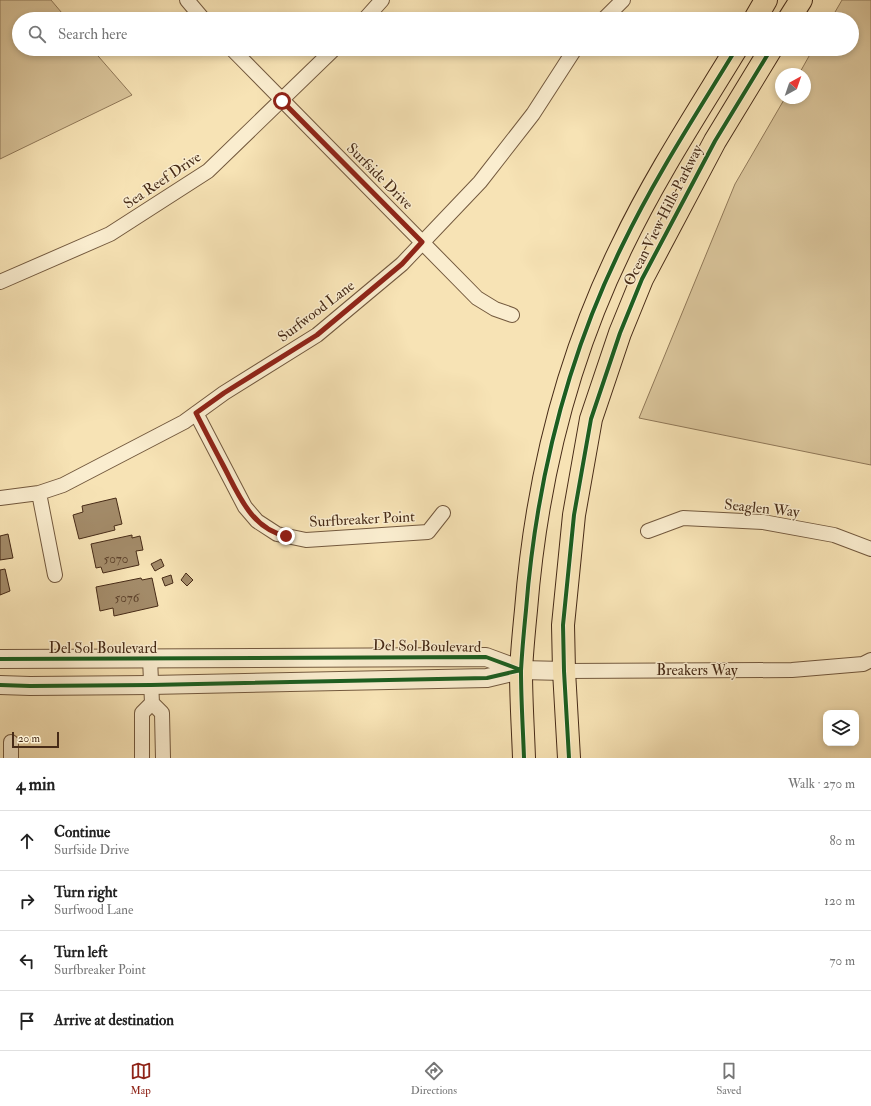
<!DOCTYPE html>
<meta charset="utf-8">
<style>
body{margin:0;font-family:"IM FELL Double Pica",serif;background:#f6f6f6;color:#222}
.controls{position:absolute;right:12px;bottom:12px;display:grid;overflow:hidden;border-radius:8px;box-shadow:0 2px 6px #0003}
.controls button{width:36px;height:36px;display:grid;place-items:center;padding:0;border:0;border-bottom:1px solid #e0e0e0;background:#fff;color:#222;font:20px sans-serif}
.compass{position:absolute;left:775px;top:68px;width:36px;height:36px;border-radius:50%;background:#fff;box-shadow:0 2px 6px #0003;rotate:40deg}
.scale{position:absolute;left:12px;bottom:10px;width:47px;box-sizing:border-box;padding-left:4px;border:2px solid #472b17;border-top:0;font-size:11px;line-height:14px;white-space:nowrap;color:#472b17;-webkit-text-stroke:3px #faedcf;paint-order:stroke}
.stop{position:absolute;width:12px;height:12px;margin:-9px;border:3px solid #8f2418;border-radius:50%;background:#fff}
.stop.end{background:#8f2418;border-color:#fff;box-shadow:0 1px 4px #0008}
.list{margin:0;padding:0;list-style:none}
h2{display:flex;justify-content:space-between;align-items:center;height:52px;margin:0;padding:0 16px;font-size:17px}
h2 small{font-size:13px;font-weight:400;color:#767676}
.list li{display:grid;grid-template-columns:26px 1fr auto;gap:12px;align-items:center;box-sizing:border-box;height:60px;padding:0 16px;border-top:1px solid #e0e0e0}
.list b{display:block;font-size:15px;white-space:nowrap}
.list p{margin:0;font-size:13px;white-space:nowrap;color:#767676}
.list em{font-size:13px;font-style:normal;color:#767676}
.icon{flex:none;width:22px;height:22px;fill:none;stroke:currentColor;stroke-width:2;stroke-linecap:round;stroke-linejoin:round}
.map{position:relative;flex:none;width:871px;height:758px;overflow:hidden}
.search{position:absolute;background:#fff;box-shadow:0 2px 6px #0003;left:12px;right:12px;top:12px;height:44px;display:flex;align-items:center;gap:10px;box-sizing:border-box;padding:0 14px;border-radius:22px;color:#767676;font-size:15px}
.sheet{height:292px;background:#fff}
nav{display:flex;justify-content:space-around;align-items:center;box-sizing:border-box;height:56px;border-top:1px solid #e0e0e0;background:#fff;font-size:11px;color:#767676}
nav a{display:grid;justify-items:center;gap:2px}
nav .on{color:#8f2418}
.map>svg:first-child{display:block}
</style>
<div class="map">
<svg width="871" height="758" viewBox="0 0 871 758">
<rect width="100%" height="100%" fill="#f7e3b5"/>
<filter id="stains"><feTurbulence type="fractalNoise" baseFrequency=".005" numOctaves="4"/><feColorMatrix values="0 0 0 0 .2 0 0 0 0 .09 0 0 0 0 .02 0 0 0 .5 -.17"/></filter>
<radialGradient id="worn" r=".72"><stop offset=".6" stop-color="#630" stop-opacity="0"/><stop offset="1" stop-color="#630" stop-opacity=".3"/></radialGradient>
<!-- green -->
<path fill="#d9c49a" stroke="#907858" d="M0,0H51L67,19H19V49H92L132,95L0,159Z
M842,0H871V465L639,418L735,184L785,98H805V74H799L813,49H852V19H831Z"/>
<!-- building -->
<path fill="#a38b69" stroke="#472b17" d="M116,498L122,524L114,526L115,530L79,539L73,515L83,512L82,506Z
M8,534L13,558L0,560V536Z
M132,535V538L140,536L143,550L136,551L139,565L103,573L101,567L96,568L91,544Z
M161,559L164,566L155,571L151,564Z
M5,569L10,591L0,595V570Z
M186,573L193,580L187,586L181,580Z
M171,575L173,583L165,586L162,578Z
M141,578L142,580L152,578L158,606L114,616L113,608L100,611L96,587Z"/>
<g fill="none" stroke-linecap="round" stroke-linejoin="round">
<!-- minor casing -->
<g stroke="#73593e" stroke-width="16">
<path id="minor" d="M187,0L203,19
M365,19L382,0
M604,19L623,0
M232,49L477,298L495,309L512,315
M0,282L110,234L208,171L334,49
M196,413L245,507L257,521L277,534L306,540L428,532L443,513
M39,493L55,575
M0,498L39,493L63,485L184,422L224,393L317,335L402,264L480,182L533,114L575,49
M648,531L683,518L763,522L834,535L871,549
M150,659L152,703L162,713L163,758
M564,671L792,670L863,664L871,660
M11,742V758
M142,758V713L152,703"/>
</g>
<!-- tertiary casing -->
<g stroke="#73593e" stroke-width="20">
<path id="tertiary" d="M0,659L486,657L521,670
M0,685L30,686L151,685L487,678L521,670L564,671"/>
</g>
<!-- primary casing -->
<g stroke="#472b17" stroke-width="24">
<path id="primary" d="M755,19L766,0
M789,19L801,0
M524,758C523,729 521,700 521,671C522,651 524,630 526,610C536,484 566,360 622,246C655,177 697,113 736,49
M569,758L564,671L563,625L574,515L591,419L620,333L642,279L715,141L771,49"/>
</g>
<!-- minor -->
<use href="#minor" stroke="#faedcf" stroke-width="14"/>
<!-- tertiary -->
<use href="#tertiary" stroke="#faedcf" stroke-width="18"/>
<!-- primary -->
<use href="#primary" stroke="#f7e3b5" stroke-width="22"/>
<!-- cycleway casing -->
<g stroke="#faedcf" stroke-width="6">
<path id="cycleway" d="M0,659L486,657L521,670
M0,685L30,686L151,685L487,678L521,670
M524,758C523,729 521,700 521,671C522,651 524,630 526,610C536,484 566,360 622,246C655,177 697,113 736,49
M569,758L564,671L563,625L574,515L591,419L620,333L642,279L715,141L771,49"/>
</g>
<!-- cycleway -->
<use href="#cycleway" stroke="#1b5e20" stroke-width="4"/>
</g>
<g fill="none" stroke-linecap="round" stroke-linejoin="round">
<!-- route -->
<path stroke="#8f2418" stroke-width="5" d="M282,101L422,242L402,264L317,335L224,393L196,413C205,431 214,448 223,465C238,493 251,529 286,536"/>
</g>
<g text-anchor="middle" stroke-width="3" stroke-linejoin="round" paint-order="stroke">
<!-- number labels -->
<g font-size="13" fill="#5e432c">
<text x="116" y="563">5070</text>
<text x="127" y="602">5076</text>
</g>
<!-- street labels -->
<g font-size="15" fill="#472b17" stroke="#faedcf">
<text transform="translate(380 176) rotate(45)" y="5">Surfside Drive</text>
<text transform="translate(162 180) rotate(-34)" y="5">Sea Reef Drive</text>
<text transform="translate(663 215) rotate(-63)" y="5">Ocean View Hills Parkway</text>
<text transform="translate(316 311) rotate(-37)" y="5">Surfwood Lane</text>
<text transform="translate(762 508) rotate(6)" y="5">Seaglen Way</text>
<text transform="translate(362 519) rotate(-3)" y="5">Surfbreaker Point</text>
<text transform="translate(427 646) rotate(1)" y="5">Del Sol Boulevard</text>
<text x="103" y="653">Del Sol Boulevard</text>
<text x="697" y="675">Breakers Way</text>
</g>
</g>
<rect width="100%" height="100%" filter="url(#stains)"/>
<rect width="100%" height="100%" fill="url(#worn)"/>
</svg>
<div class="controls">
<button><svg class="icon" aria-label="layers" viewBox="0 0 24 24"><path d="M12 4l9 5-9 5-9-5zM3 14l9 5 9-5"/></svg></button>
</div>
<svg class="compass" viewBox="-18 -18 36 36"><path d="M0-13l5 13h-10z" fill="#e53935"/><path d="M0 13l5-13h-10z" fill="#767676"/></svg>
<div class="scale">20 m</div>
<div class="stop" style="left:282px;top:101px"></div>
<div class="stop end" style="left:286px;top:536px"></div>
<div class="search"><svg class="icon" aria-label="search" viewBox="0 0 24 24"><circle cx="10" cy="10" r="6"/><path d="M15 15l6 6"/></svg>Search here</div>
</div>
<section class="sheet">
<h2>4 min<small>Walk · 270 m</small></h2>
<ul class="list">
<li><svg class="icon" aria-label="ahead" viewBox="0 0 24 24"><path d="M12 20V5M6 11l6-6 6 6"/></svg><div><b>Continue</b><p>Surfside Drive</p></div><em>80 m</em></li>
<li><svg class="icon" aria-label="right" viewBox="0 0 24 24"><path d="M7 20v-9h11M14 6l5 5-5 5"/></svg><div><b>Turn right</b><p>Surfwood Lane</p></div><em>120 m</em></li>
<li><svg class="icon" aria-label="left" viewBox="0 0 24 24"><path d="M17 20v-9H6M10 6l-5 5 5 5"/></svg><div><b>Turn left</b><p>Surfbreaker Point</p></div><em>70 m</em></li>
<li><svg class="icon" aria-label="arrive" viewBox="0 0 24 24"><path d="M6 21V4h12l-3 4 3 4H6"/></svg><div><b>Arrive at destination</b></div></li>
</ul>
</section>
<nav>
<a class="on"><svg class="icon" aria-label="map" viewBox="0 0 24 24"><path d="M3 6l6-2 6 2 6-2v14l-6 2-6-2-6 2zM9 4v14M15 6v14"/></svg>Map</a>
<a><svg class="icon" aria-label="directions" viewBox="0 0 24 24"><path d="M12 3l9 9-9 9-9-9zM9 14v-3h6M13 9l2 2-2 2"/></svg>Directions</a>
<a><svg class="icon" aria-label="saved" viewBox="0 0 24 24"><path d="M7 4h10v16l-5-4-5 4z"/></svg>Saved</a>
</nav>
